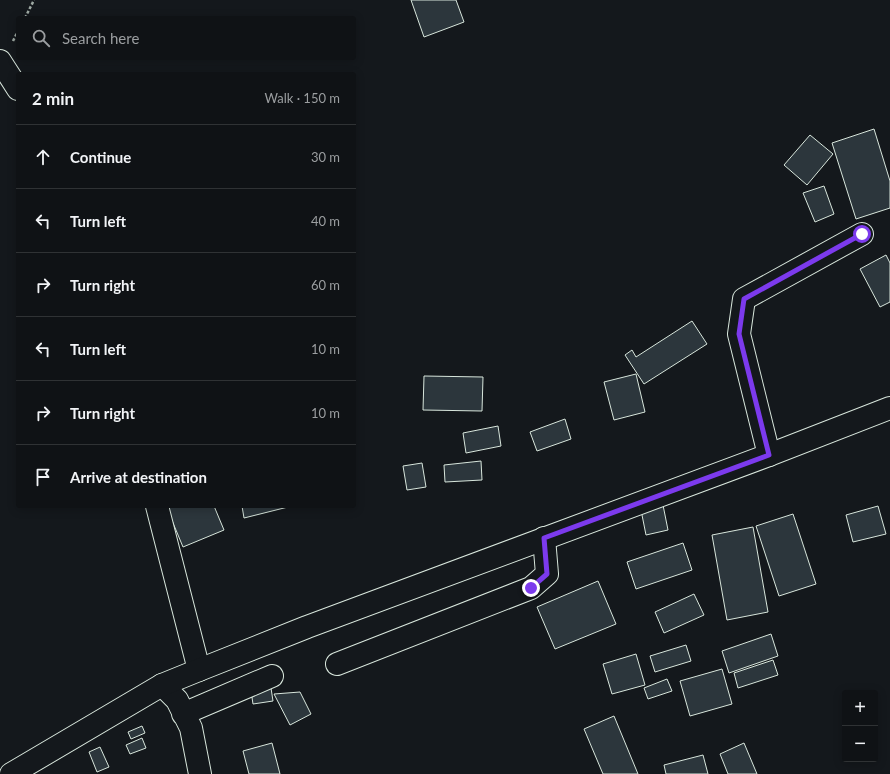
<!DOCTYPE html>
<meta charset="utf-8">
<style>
body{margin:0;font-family:Lato,sans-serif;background:#1d2022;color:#f1f3f6}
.controls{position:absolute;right:12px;bottom:12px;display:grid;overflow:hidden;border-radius:4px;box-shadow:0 2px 10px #0003}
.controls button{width:36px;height:36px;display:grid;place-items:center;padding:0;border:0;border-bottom:1px solid #2f3234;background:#0f1215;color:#f1f3f6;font:20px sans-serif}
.stop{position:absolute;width:12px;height:12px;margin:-9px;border:3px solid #7c3aed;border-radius:50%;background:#fff}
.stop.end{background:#7c3aed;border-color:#fff;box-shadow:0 1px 4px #0008}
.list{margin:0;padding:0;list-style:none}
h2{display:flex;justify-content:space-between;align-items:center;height:52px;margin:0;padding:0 16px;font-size:17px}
h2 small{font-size:13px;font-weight:400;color:#9b9ea0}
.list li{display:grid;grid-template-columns:26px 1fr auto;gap:12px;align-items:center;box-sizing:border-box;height:64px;padding:0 16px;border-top:1px solid #2f3234}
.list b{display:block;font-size:15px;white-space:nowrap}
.list em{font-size:13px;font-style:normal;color:#9b9ea0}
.icon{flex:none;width:22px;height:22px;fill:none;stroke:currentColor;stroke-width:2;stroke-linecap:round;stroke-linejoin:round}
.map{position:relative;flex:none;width:890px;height:774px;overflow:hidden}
.search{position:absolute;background:#0f1215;box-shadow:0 2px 10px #0003;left:16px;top:16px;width:340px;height:44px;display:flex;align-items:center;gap:10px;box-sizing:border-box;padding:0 14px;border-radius:4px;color:#9b9ea0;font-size:15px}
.panel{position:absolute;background:#0f1215;box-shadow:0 2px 10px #0003;left:16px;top:72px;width:340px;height:436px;border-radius:4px}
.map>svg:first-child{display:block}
</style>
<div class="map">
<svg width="890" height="774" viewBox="0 0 890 774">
<rect width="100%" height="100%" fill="#14181c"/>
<!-- building -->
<path fill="#2c363c" stroke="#d8e6dc" d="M411,0H456L464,22L424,37Z
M874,129L890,181V208L856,219L832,143Z
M810,135L833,154L807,185L784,165Z
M824,186L834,214L815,222L803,193Z
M886,255L890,263V302L880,307L860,269Z
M692,321L707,344L644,384L625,355L632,350L636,357Z
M636,374L645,412L614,420L604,382Z
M424,376L483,377L482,411L423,410Z
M565,419L571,439L537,451L530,432Z
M498,426L501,446L466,453L463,433Z
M481,461L482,480L445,482L444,465Z
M422,463L426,487L407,490L403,466Z
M663,505L668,530L646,535L641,510Z
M166,506H214L224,530L183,547Z
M242,506H292L244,518Z
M878,506L886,534L853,542L846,515Z
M793,514L816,584L779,596L756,526Z
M753,527L768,612L727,620L712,535Z
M683,543L692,570L636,589L627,562Z
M598,581L616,624L555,649L537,607Z
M694,594L704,615L664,633L655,612Z
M771,634L778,656L729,673L722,651Z
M686,645L691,661L655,672L650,656Z
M636,654L645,685L612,694L603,664Z
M773,660L778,675L738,688L734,673Z
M722,669L732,704L690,716L680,681Z
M667,679L672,691L648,699L644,688Z
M271,688L273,701L253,704L251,691Z
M300,692L311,714L290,725L274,694Z
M614,716L638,774H603L584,729Z
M142,726L145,733L131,739L128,732Z
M142,738L146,748L130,754L126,745Z
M272,743L280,774H249L243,751Z
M744,743L757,774H728L720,754Z
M100,747L109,767L97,772L89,752Z
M703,755L708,774H666L664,765Z"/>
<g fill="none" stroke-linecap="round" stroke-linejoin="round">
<!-- minor casing -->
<g stroke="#d8e6dc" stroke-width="24">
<path id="minor" d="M0,61L18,89
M769,455L739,334L744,299L862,234
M157,506L199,670
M337,664L531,588L547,574L544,538
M162,685L177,700L191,728L200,774
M183,714L272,676"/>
</g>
<!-- major casing -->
<g stroke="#d8e6dc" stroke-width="24">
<path id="major" d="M11,774L162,685L199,670L307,627L769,455L890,408"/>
</g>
<!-- path -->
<path stroke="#9da8a2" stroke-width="2.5" stroke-dasharray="3 2" stroke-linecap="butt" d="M25,18L34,0
M13,41L18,31"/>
<!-- minor -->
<use href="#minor" stroke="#14181c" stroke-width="22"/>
<!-- major -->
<use href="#major" stroke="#14181c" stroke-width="22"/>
</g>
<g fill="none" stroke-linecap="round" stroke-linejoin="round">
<!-- route -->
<path stroke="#7c3aed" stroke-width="5" d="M531,588L547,574L544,538L769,455L739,334L744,299L862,234"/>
</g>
</svg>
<div class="controls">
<button>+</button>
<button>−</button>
</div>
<div class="stop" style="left:862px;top:234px"></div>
<div class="stop end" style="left:531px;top:588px"></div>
<div class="search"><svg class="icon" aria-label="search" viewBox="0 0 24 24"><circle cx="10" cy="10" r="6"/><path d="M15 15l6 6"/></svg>Search here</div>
<section class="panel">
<h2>2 min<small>Walk · 150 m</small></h2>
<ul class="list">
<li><svg class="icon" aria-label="ahead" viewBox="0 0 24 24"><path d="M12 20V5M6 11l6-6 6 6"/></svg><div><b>Continue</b></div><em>30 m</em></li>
<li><svg class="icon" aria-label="left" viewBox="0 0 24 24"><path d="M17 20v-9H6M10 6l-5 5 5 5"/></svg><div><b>Turn left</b></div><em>40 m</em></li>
<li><svg class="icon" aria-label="right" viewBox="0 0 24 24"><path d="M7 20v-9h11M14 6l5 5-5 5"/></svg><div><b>Turn right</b></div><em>60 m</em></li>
<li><svg class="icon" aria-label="left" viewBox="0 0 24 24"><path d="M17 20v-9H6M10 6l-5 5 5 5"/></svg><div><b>Turn left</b></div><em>10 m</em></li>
<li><svg class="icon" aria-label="right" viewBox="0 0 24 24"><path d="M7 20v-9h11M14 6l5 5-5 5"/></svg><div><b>Turn right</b></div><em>10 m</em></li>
<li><svg class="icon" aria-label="arrive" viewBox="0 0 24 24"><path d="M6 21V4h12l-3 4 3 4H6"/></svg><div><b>Arrive at destination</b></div></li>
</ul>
</section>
</div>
